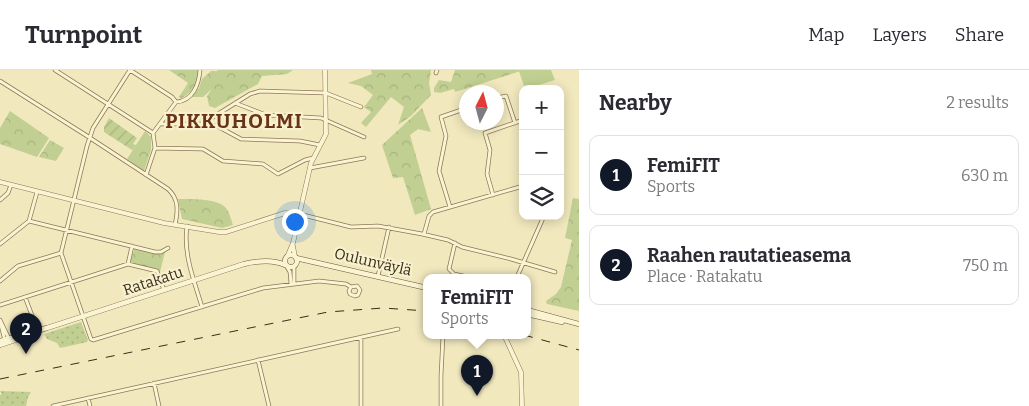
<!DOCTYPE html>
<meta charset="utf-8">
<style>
body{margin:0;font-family:Bitter,serif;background:#f2f2f3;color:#2b2b33}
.controls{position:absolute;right:15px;top:15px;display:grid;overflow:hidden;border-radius:10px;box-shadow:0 2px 12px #0003}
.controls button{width:45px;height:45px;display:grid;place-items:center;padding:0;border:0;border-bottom:1px solid #e1e1e2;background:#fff;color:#2b2b33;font:25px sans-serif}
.compass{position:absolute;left:459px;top:15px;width:45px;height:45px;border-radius:50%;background:#fff;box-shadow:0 2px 12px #0003;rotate:6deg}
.you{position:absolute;left:294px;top:151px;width:18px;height:18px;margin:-12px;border:4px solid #fff;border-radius:50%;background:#1a73e8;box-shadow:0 0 0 8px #1a73e833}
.badge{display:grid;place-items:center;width:32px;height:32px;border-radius:50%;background:#111827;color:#fff;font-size:16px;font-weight:700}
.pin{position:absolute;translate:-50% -41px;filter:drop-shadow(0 1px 2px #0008)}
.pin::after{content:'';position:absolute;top:26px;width:18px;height:15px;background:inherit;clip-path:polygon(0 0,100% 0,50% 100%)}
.popup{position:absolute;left:423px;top:204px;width:108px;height:65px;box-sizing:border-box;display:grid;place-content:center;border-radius:10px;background:#fff;filter:drop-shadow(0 1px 4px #0005);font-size:16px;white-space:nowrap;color:#7c7c81}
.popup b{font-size:19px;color:#2b2b33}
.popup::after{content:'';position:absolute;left:50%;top:100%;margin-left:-10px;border:10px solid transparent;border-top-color:#fff}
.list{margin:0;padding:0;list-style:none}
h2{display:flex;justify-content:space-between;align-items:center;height:65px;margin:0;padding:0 20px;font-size:21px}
h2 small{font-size:16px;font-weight:400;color:#7c7c81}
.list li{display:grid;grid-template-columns:32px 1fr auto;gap:15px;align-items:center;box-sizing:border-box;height:80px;margin:0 10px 10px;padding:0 10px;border:1px solid #e1e1e2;border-radius:10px}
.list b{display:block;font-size:19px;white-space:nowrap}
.list p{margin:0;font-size:16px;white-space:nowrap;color:#7c7c81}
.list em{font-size:16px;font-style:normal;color:#7c7c81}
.icon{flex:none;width:28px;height:28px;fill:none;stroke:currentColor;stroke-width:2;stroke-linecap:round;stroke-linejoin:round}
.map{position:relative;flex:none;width:579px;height:336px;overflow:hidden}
header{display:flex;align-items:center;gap:30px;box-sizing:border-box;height:70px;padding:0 25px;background:#fff;border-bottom:1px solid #e1e1e2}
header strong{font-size:24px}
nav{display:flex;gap:28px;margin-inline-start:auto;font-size:18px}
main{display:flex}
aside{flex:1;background:#fff}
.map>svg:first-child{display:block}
</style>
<header>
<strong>Turnpoint</strong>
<nav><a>Map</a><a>Layers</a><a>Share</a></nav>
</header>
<main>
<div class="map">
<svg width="579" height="336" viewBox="0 0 579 336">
<defs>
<pattern id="grass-dots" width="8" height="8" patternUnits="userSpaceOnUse" patternTransform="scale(1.25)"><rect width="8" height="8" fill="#c1d092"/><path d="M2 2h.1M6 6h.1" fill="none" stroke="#a7b37d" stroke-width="1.8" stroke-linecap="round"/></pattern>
<pattern id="forest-crowns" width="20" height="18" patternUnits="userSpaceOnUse" patternTransform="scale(1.25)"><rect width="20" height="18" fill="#c1d092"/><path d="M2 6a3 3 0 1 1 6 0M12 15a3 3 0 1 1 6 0" fill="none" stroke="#a7b37d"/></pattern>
<pattern id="garden-furrows" width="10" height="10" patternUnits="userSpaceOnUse" patternTransform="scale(1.25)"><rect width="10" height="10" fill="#c1d092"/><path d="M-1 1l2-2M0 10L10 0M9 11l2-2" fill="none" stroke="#a7b37d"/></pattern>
</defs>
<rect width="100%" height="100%" fill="#f1e8be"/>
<!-- grass -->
<path fill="url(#grass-dots)" d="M81,252L88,270L87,272L60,278L57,273L47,269L44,264Z
M0,321L31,322L28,327L26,336H0V325L2,324Z"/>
<!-- forest -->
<path fill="url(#forest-crowns)" d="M169,0H198C197,16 194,20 181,29L179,27L188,13Z
M218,0H293L287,4L262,6L258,14L215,38L209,36L207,26L212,19L203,27H189L199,18L202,9L211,1H217Z
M371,0H431L429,13L431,25L411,46L398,55L404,37L391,27L366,57L361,53L371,42L364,37L373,25L361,16L348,13L372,4Z
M455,0H524L455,22L454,19L440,23L434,22V18L439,10L451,12Z
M422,38L431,62L418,59L410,65L431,139L415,145L403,107L393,108L382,75Z
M10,41L49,68L37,87L0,74V58Z
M145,61L151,67V80L144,101L127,89Z
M50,70L64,78L56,91L39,87Z
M573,128L579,129V241L547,234L546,231L556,224L561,217L572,170L565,168Z
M178,129C189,129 216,128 225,137C229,141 231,149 233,155L222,158L182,149Z
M135,178L157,184L165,182L160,202L157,200L131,194L130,191Z"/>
<!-- garden -->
<path fill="url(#garden-furrows)" d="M109,48L137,68L133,74L136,75L132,80L104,62V57Z"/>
<!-- pitch -->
<path fill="#c1d092" d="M524,0H551L555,10L525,19L519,1Z"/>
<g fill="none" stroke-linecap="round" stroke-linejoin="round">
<!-- minor casing -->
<g stroke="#8b7856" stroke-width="4.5">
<path id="minor" d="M55,0L153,63
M130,0L93,58L87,76L61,183L91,269L93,270L263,218L319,211L346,214L351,217L357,216L360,220L358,225L355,226L350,224L349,221L351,217
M130,0L172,27L176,32
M436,3L437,0
M0,11L84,64L168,119C179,129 178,141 175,155
M497,28L506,26L515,53
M235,33L266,45L321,48L364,67
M161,54H202L250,24L260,21L326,23L361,37
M202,54L217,56L241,69L300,71L320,75
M155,78L203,79L223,91L263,94L278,104L305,90L313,88
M310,98L364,88
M146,105L155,78L153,63L176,32C193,31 199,14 200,0
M493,125L487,104L490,80L485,63L523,50
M0,130L8,123L11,115
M450,137L439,101L446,66L441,47L467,38
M299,144L351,157L378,156L422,164L448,170L462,177L511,189L555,202
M29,151L155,182H161L168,178
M187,156C183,184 194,210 202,237
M424,164L429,146L433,142L523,116
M455,173L449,199L454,204L468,207
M0,174L29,151L37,122
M128,194L132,176
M287,197L290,202L291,214
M294,197V214
M378,206L389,157
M517,207L544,146
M0,211L18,196L61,183
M25,227L36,256
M0,235L128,194L157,201L164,220
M0,250L9,269
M1,255L5,271
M491,265L505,267
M258,290L269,336
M154,313L159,336
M88,328L90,336
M53,336L398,259
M361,336V267
M441,336V306L443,265"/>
</g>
<!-- tertiary casing -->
<g stroke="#8b7856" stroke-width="5">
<path id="tertiary" d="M0,112L164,153L219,162H226L285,143L299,144
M293,176L295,187
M288,185L293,173L311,93L326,64L325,0
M504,265L521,302L522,336"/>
</g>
<!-- secondary casing -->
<g stroke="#6c5939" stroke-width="5.5">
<path id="secondary" d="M285 191a6 6 0 1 1 12 0a6 6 0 1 1-12 0Z
M296,188L427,218
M527,240L579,254
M527,244L562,252
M0,271L47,258L244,194C257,191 273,189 285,195
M0,275L27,266"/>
</g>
<!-- minor -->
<use href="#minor" stroke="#fbf4d2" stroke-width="3"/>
<!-- tertiary -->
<use href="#tertiary" stroke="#fbf4d2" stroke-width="4"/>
<!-- secondary -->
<use href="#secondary" stroke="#fbf4d2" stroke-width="4.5"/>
<!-- rail -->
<path stroke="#392d1b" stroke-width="1" stroke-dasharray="9 9" stroke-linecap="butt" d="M524,265L579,280
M0,309L328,242L383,238L427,241"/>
</g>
<g text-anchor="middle" stroke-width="4.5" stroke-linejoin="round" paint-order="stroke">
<!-- street labels -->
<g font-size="15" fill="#392d1b" stroke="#f8f1ce">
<text transform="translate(373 192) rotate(13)" y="5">Oulunväylä</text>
<text transform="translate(153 211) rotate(-18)" y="5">Ratakatu</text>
</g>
<!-- district labels -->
<g font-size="20" font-weight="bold" letter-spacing="1" fill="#693318" stroke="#f8f1ce">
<text x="234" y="58">PIKKUHOLMI</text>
</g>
</g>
</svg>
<div class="controls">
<button>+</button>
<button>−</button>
<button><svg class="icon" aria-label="layers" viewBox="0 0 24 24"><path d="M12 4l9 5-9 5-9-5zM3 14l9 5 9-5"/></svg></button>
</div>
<svg class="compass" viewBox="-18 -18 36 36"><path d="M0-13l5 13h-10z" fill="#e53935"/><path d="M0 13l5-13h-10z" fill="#7c7c81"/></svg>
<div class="you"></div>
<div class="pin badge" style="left:477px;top:326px">1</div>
<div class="popup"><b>FemiFIT</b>Sports</div>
<div class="pin badge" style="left:26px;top:284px">2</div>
</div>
<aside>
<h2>Nearby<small>2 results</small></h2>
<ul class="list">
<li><span class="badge">1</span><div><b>FemiFIT</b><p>Sports</p></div><em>630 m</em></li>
<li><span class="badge">2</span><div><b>Raahen rautatieasema</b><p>Place · Ratakatu</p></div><em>750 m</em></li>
</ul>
</aside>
</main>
